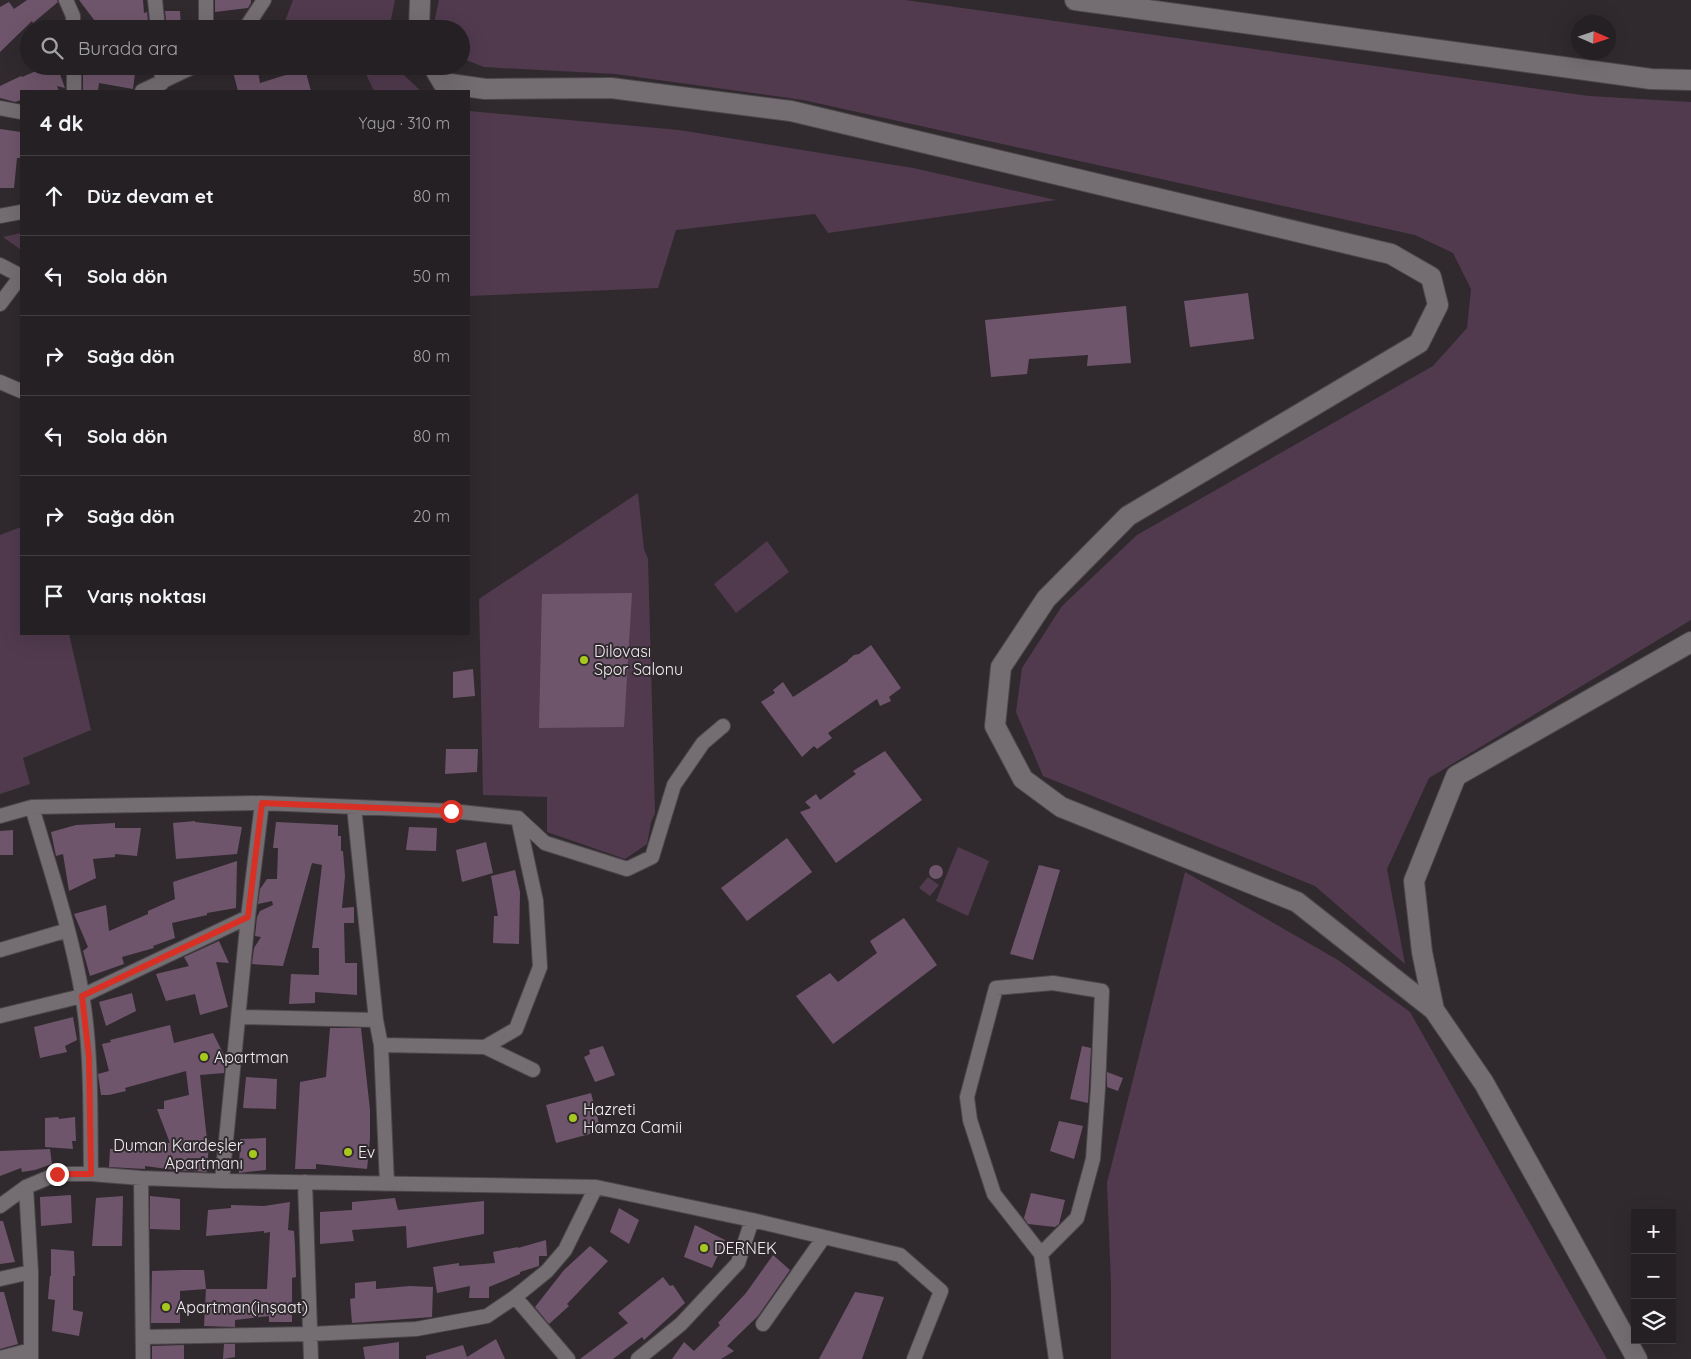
<!DOCTYPE html>
<html lang="tr">
<meta charset="utf-8">
<style>
body{margin:0;font-family:Quicksand,sans-serif;background:#2c282b;color:#f1f3f6}
.controls{position:absolute;right:15px;bottom:15px;display:grid;overflow:hidden;border-radius:0px;box-shadow:0 5px 20px #0002}
.controls button{width:45px;height:45px;display:grid;place-items:center;padding:0;border:0;border-bottom:1px solid #413e41;background:#242023;color:#f1f3f6;font:25px sans-serif}
.compass{position:absolute;left:1571px;top:15px;width:45px;height:45px;border-radius:50%;background:#242023;box-shadow:0 5px 20px #0002;rotate:93deg}
.stop{position:absolute;width:15px;height:15px;margin:-11px;border:4px solid #d93025;border-radius:50%;background:#fff}
.stop.end{background:#d93025;border-color:#fff;box-shadow:0 1px 5px #0008}
.list{margin:0;padding:0;list-style:none}
h2{display:flex;justify-content:space-between;align-items:center;height:65px;margin:0;padding:0 20px;font-size:21px}
h2 small{font-size:16px;font-weight:400;color:#a3a3a6}
.list li{display:grid;grid-template-columns:32px 1fr auto;gap:15px;align-items:center;box-sizing:border-box;height:80px;padding:0 20px;border-top:1px solid #413e41}
.list b{display:block;font-size:19px;white-space:nowrap}
.list em{font-size:16px;font-style:normal;color:#a3a3a6}
.icon{flex:none;width:28px;height:28px;fill:none;stroke:currentColor;stroke-width:2;stroke-linecap:round;stroke-linejoin:round}
.map{position:relative;flex:none;width:1691px;height:1359px;overflow:hidden}
.search{position:absolute;background:#242023;box-shadow:0 5px 20px #0002;left:20px;top:20px;width:450px;height:55px;display:flex;align-items:center;gap:12px;box-sizing:border-box;padding:0 18px;border-radius:28px;color:#a3a3a6;font-size:19px}
.panel{position:absolute;background:#242023;box-shadow:0 5px 20px #0002;left:20px;top:90px;width:450px;height:545px;border-radius:0px}
.map>svg:first-child{display:block}
</style>
<div class="map">
<svg width="1691" height="1359" viewBox="0 0 1691 1359">
<rect width="100%" height="100%" fill="#302a2f"/>
<!-- green -->
<path fill="#513a4e" d="M293,0H395L389,29H282Z
M439,0H905L1589,96L1691,102V620L1429,778L1387,869L1405,964L1315,886L1043,776L1016,712L1022,668L1062,606L1137,535L1433,366L1467,328L1471,289L1453,253L1415,235L803,100L615,74L484,67L461,58V29H434L433,27Z
M362,66H394L421,91H374Z
M469,111L679,130L913,168L1056,200L828,233L815,214L676,230L658,288L469,296Z
M21,233V250L3,237Z
M638,493L644,549L648,559L655,813L651,822L647,844L625,859L547,832V797L483,795L479,599Z
M21,527V634H69L91,730L23,758L30,784L0,794V535Z
M767,541L789,572L736,613L714,584Z
M958,847L989,861L968,916L936,901Z
M1185,872L1338,960L1410,1012L1607,1359H1111V1284L1107,1183Z
M928,877L939,885L930,896L919,888Z"/>
<!-- building -->
<path fill="#6f556b" d="M27,0H57L58,2L33,23L32,21L0,52V7L9,2L14,9Z
M79,0H143L144,13L147,12L149,29H101Z
M215,0H251V3L248,8L215,12Z
M165,11H180L181,29H167Z
M48,66H57L65,88L57,86L59,91H21V100L15,102L0,98V86L21,76L22,77Z
M107,66H136L133,89L99,83L98,91L83,90V67L107,69Z
M252,66H257L260,83L305,69L311,91H238L233,72Z
M0,129L21,132V158H17L14,188H0Z
M1248,293L1254,339L1190,347L1184,301Z
M1126,306L1131,363L1087,366L1088,355L1029,359L1027,374L991,377L985,320Z
M632,593L624,727L539,728L542,594Z
M871,645L901,688L889,697L891,701L880,706L877,699L828,733L832,738L817,749L814,746L802,757L761,702L775,693L773,690L783,682L793,697L848,661V660L854,655L859,654Z
M473,669L475,696L453,698V672Z
M446,749H478L477,772L445,774Z
M885,751L922,800L836,863L800,812L811,808L805,802L816,794L820,800L856,774L853,771Z
M195,821V822L242,827L237,854L176,859L173,823Z
M276,822L338,825V836H341V851H343L345,876L342,908L354,907V923H344L345,963H357V995L315,992V1003L289,1004L291,974L319,975V948H312L322,865L312,863L283,966L252,964L254,948L261,937L255,936L257,917L260,911L273,905L272,901L258,904L260,889L267,879H277L278,848H273Z
M115,823V828H141L137,856L115,854V857L93,859L96,878L69,891L63,854L56,856L51,832L76,825Z
M409,827L437,828L436,851L406,850Z
M13,830V855H0V831Z
M787,838L812,872L747,921L721,888Z
M486,842L493,873L462,882L456,850Z
M237,861L236,908L207,913V915L172,923L175,938L153,946L154,948L122,957L124,964L90,976L83,951L88,947L74,914L106,905L109,931L148,914V911L175,899L173,882Z
M929 872a7 7 0 1 1 14 0a7 7 0 1 1-14 0Z
M1039,865L1060,870L1033,960L1010,954Z
M515,870L520,892L519,944L493,943L494,916H498L491,876Z
M904,918L937,965L833,1044L796,996L830,973L838,982L877,953L870,941Z
M219,941L229,963L216,962L228,1007L200,1015L195,994L166,1001L156,974L189,966L184,957Z
M132,993L136,1011L106,1026L99,1002Z
M73,1017L77,1040L65,1046L67,1052L40,1058L34,1027Z
M170,1025L174,1043L213,1033L225,1057L224,1073L200,1075L207,1140H209L207,1172L175,1170L145,1166V1169L109,1167L110,1149L156,1148L155,1142L170,1143L157,1109H164V1101L189,1095L186,1071L125,1088L126,1091L109,1095H101L98,1074L109,1071L102,1044L111,1042L110,1040Z
M330,1028H361L370,1110V1139L367,1169L316,1164V1169H295L300,1082L326,1077Z
M603,1046L615,1075L595,1082L584,1057L590,1054L589,1050Z
M1082,1046L1091,1048L1088,1103L1070,1099Z
M1107,1072L1123,1078L1118,1091L1107,1087Z
M246,1077L277,1079L276,1109L243,1108Z
M591,1093L601,1131L556,1143L546,1105Z
M58,1117L59,1119L75,1117L76,1141H72L73,1149L45,1147V1118Z
M1059,1121L1083,1126L1074,1159L1050,1151Z
M266,1138V1170L239,1173L240,1139Z
M50,1149L52,1164L35,1170L22,1172L21,1168L0,1176V1151Z
M1031,1193L1065,1200L1059,1224L1055,1227L1028,1224L1024,1218Z
M71,1195L72,1223L41,1226L40,1197Z
M123,1196L122,1246H92L96,1198Z
M150,1196L180,1199V1230L150,1229Z
M395,1198L398,1210L484,1201V1234L407,1248L406,1226L352,1230L354,1241L320,1244V1212L352,1210V1202Z
M290,1202L288,1230L294,1231L295,1246L296,1277L292,1278V1322H269V1316L235,1320V1327L204,1326L206,1289H267L270,1232L264,1233V1231L206,1236L208,1210L231,1208V1205L264,1206Z
M619,1208L639,1220L629,1244L610,1232Z
M0,1221H3L15,1262L0,1264Z
M695,1225L725,1240L712,1268L684,1257Z
M546,1240L547,1256H539V1266L520,1272V1274L489,1287V1298H469L470,1286L437,1293L433,1267L459,1263V1266L495,1263L493,1252L518,1247V1248Z
M590,1246L608,1261L567,1304L569,1306L549,1324L535,1307L564,1270Z
M51,1249L74,1251L75,1276H73V1310L83,1312L79,1336L52,1331L55,1300L48,1299L50,1276H51Z
M773,1255L790,1270L758,1316L727,1346L734,1351L721,1359H672L684,1342L694,1351L720,1325L718,1323L746,1293Z
M181,1270H204L206,1289L180,1291V1323H151L152,1271Z
M663,1277L670,1286L673,1285L685,1303L644,1340L642,1337L613,1359H580L628,1323L618,1313Z
M376,1281V1289L410,1286L433,1287L432,1317L352,1323L350,1299L355,1298V1283Z
M0,1292H4L18,1344L0,1349Z
M855,1292L884,1297L862,1359H819Z
M496,1339L505,1359H426V1356L463,1345L467,1357Z
M399,1342V1359H365L363,1347Z
M224,1344H235V1357L223,1359Z
M184,1345V1359H152V1346Z"/>
<g fill="none" stroke-linecap="round" stroke-linejoin="round">
<!-- street casing -->
<g stroke="#4c474b" stroke-width="16">
<path id="street" d="M66,0L73,16V29
M155,0L158,29
M206,0V21L208,29
M245,29L264,0
M74,66V91
M161,66L162,83
M142,91L195,66
M0,108L21,112
M0,216L21,212
M0,265L21,276
M0,304L21,276
M0,382L21,391
M32,807C50,869 71,930 82,994C92,1053 90,1114 91,1174
M354,807L376,1020L381,1045L387,1184
M0,816L32,807L262,803L451,811L518,818L536,901L540,967L516,1029L485,1047
M518,818L545,843L627,869L652,857L674,785L703,743L723,726
M0,950L68,930
M0,1016L82,996L248,917
M239,1017L376,1020
M381,1045L485,1047L533,1070
M141,1178L143,1359
M222,1181L248,917L262,803
M305,1182L311,1359
M26,1187L31,1272V1359
M0,1206L26,1187L57,1174H91L141,1178L222,1181L596,1187L752,1220L900,1255L941,1291L914,1359
M1041,1254L1077,1218L1093,1159L1098,1088L1102,991L1053,983L996,988L967,1097L970,1120L994,1194L1041,1254L1056,1359
M0,1279L31,1272
M515,1297L568,1359
M763,1324L824,1237
M143,1337L310,1334L416,1329L487,1316L515,1297L547,1271L565,1250L596,1187
M0,1358L31,1350
M638,1359L681,1324L738,1263L752,1220"/>
</g>
<!-- secondary casing -->
<g stroke="#4c474b" stroke-width="22">
<path id="secondary" d="M1075,0L1651,79L1691,80
M419,29L420,0
M433,66L443,83L485,89L611,88L791,111L1391,254L1431,277L1438,305L1419,343L1128,516L1046,599L1001,667L995,726L1023,779L1061,807L1297,902L1434,1010L1484,1083L1637,1359
M1434,1010L1422,952L1414,881L1456,776L1691,642"/>
</g>
<!-- street -->
<use href="#street" stroke="#746e73" stroke-width="14"/>
<!-- secondary -->
<use href="#secondary" stroke="#746e73" stroke-width="20"/>
</g>
<g fill="none" stroke-linecap="round" stroke-linejoin="round">
<!-- route -->
<path stroke="#d93025" stroke-width="6" d="M57,1174H91L89,1057L82,996L248,917L262,803L451,811"/>
</g>
<!-- markers -->
<g fill="#a7c81f" stroke="#302a2f" stroke-width="2">
<circle cx="584" cy="660" r="5"/>
<circle cx="204" cy="1057" r="5"/>
<circle cx="573" cy="1118" r="5"/>
<circle cx="348" cy="1152" r="5"/>
<circle cx="253" cy="1154" r="5"/>
<circle cx="704" cy="1248" r="5"/>
<circle cx="166" cy="1307" r="5"/>
</g>
<g text-anchor="middle" stroke-width="4" stroke-linejoin="round" paint-order="stroke">
<!-- poi labels -->
<g font-size="16" fill="#f1edf0" stroke="#302a2f" text-anchor="start">
<text x="594" y="657">Dilovası<tspan x="594" dy="18">Spor Salonu</tspan></text>
<text x="214" y="1063">Apartman</text>
<text x="583" y="1115">Hazreti<tspan x="583" dy="18">Hamza Camii</tspan></text>
<text x="243" y="1151" text-anchor="end">Duman Kardeşler<tspan x="243" dy="18">Apartmanı</tspan></text>
<text x="358" y="1158">Ev</text>
<text x="714" y="1254">DERNEK</text>
<text x="176" y="1313">Apartman(inşaat)</text>
</g>
</g>
</svg>
<div class="controls">
<button>+</button>
<button>−</button>
<button><svg class="icon" aria-label="layers" viewBox="0 0 24 24"><path d="M12 4l9 5-9 5-9-5zM3 14l9 5 9-5"/></svg></button>
</div>
<svg class="compass" viewBox="-18 -18 36 36"><path d="M0-13l5 13h-10z" fill="#e53935"/><path d="M0 13l5-13h-10z" fill="#a3a3a6"/></svg>
<div class="stop" style="left:451px;top:811px"></div>
<div class="stop end" style="left:57px;top:1174px"></div>
<div class="search"><svg class="icon" aria-label="search" viewBox="0 0 24 24"><circle cx="10" cy="10" r="6"/><path d="M15 15l6 6"/></svg>Burada ara</div>
<section class="panel">
<h2>4 dk<small>Yaya · 310 m</small></h2>
<ul class="list">
<li><svg class="icon" aria-label="ahead" viewBox="0 0 24 24"><path d="M12 20V5M6 11l6-6 6 6"/></svg><div><b>Düz devam et</b></div><em>80 m</em></li>
<li><svg class="icon" aria-label="left" viewBox="0 0 24 24"><path d="M17 20v-9H6M10 6l-5 5 5 5"/></svg><div><b>Sola dön</b></div><em>50 m</em></li>
<li><svg class="icon" aria-label="right" viewBox="0 0 24 24"><path d="M7 20v-9h11M14 6l5 5-5 5"/></svg><div><b>Sağa dön</b></div><em>80 m</em></li>
<li><svg class="icon" aria-label="left" viewBox="0 0 24 24"><path d="M17 20v-9H6M10 6l-5 5 5 5"/></svg><div><b>Sola dön</b></div><em>80 m</em></li>
<li><svg class="icon" aria-label="right" viewBox="0 0 24 24"><path d="M7 20v-9h11M14 6l5 5-5 5"/></svg><div><b>Sağa dön</b></div><em>20 m</em></li>
<li><svg class="icon" aria-label="arrive" viewBox="0 0 24 24"><path d="M6 21V4h12l-3 4 3 4H6"/></svg><div><b>Varış noktası</b></div></li>
</ul>
</section>
</div>
